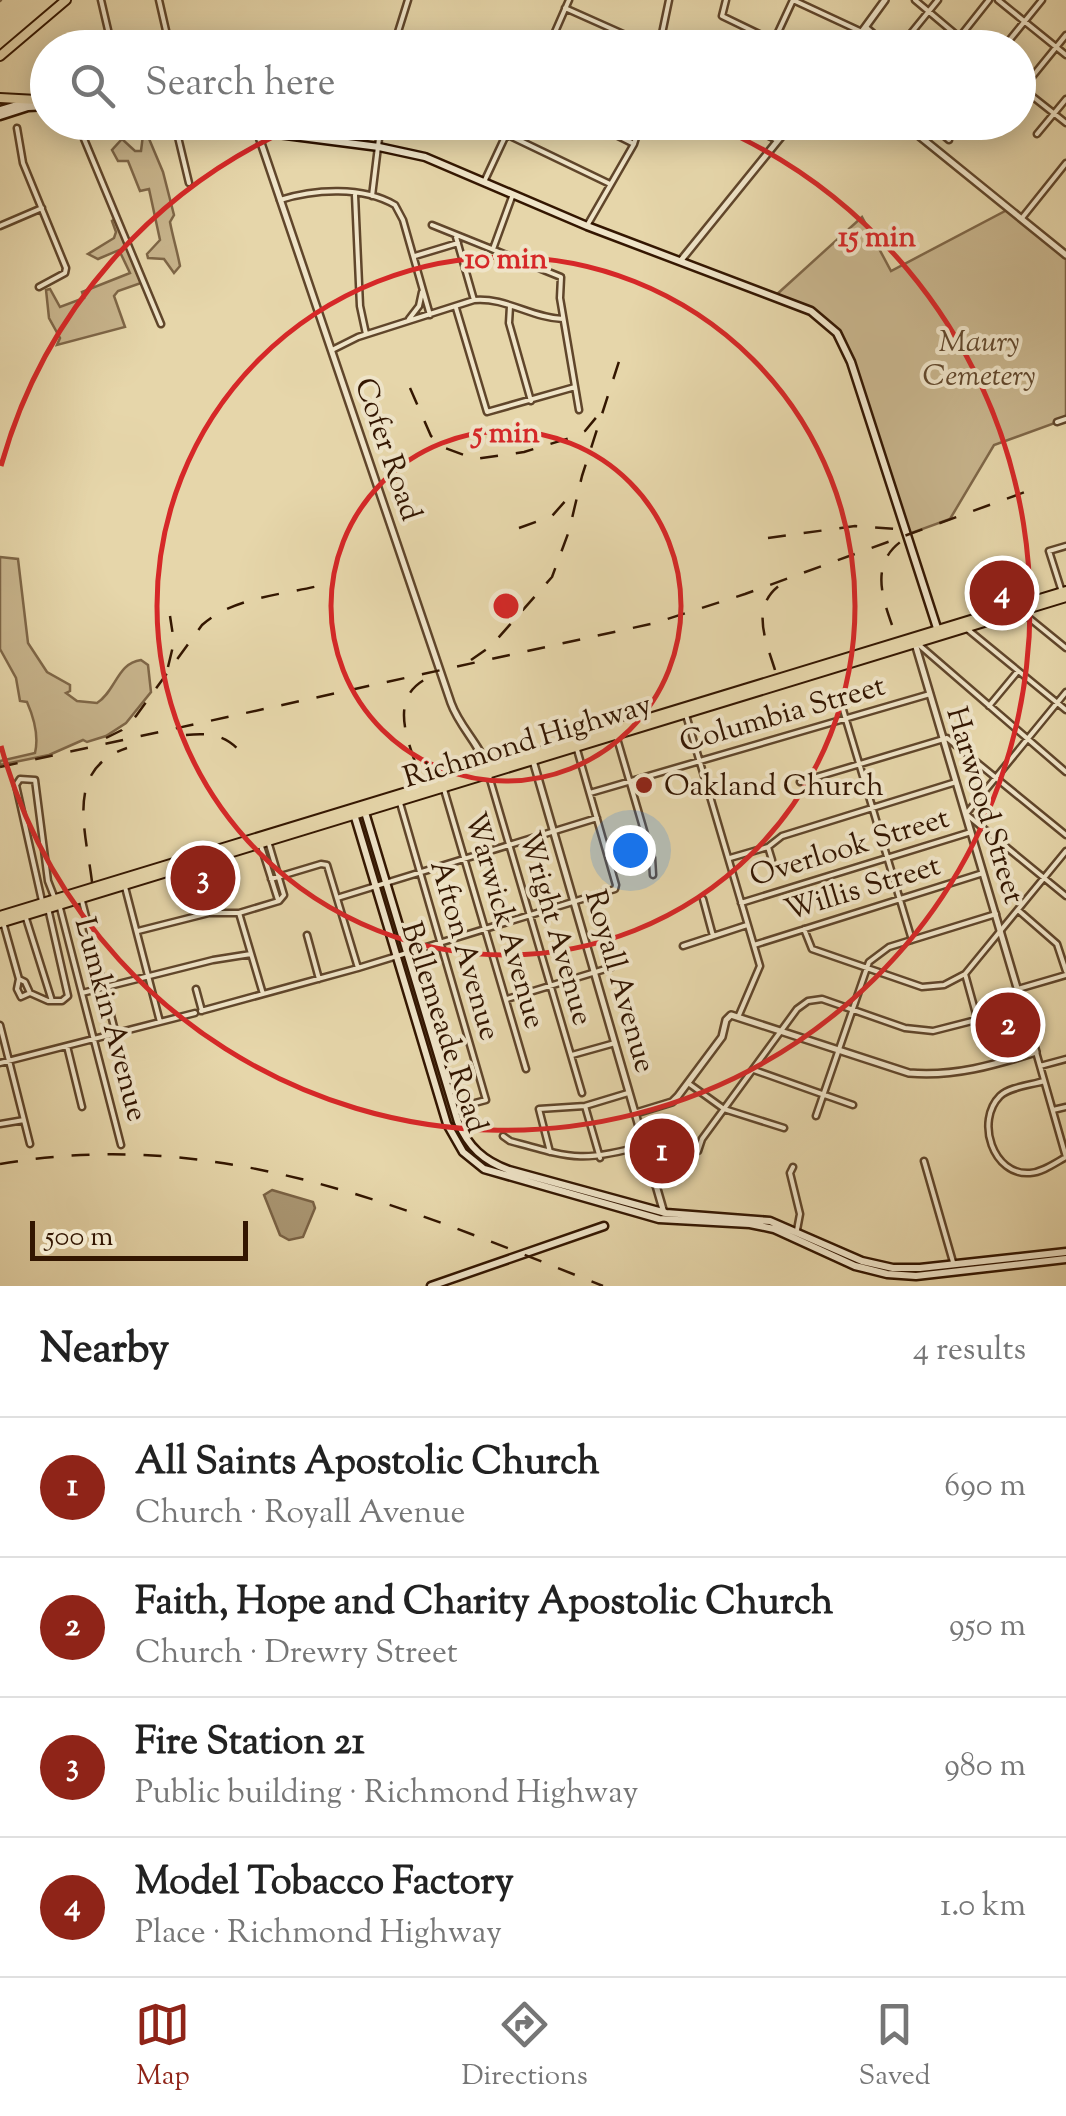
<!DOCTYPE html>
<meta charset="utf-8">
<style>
body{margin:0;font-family:"Sorts Mill Goudy",serif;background:#f2f2f2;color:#222}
.scale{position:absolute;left:30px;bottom:25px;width:218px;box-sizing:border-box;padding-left:10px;border:5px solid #331601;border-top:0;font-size:28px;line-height:35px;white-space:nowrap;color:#331601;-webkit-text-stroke:8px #efe4c8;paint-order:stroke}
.you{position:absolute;left:630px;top:850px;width:35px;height:35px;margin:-25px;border:8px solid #fff;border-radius:50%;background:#1a73e8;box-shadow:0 0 0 15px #1a73e833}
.badge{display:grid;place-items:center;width:65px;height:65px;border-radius:50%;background:#8f2418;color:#fff;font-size:32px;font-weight:700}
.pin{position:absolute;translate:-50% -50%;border:5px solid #fff;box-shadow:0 2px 10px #0006}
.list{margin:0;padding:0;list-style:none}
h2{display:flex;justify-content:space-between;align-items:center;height:130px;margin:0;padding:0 40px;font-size:42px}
h2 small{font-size:32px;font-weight:400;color:#767676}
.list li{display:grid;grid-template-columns:65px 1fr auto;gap:30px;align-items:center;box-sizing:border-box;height:140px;padding:0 40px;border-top:2px solid #e0e0e0}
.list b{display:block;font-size:38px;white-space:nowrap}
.list p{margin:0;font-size:32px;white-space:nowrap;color:#767676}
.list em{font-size:32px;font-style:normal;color:#767676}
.icon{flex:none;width:55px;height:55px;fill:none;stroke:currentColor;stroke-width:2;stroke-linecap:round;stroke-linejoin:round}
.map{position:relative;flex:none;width:1066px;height:1286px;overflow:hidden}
.search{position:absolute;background:#fff;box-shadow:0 5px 25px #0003;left:30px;right:30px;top:30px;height:110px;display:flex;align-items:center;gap:25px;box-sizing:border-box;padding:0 35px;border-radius:55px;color:#767676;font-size:38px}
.sheet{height:690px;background:#fff}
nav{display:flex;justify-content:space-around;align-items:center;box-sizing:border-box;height:140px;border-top:2px solid #e0e0e0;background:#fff;font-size:28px;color:#767676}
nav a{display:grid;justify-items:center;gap:5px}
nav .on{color:#8f2418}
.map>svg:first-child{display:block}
</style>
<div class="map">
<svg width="1066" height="1286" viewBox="0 0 1066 1286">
<rect width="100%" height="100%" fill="#e6d6aa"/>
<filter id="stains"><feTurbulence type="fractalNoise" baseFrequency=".002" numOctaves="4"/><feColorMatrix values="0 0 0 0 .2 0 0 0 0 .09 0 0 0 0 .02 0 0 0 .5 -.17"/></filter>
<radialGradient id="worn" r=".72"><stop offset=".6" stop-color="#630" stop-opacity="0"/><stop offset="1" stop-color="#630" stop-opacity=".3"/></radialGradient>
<!-- green -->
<path fill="#c8b58d" stroke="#7e6647" stroke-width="2.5" d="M147,134L163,172L174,215L170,222C173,238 177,250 180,266L174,273L164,259L148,258L147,254L160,240L149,189L140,191L128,161H118L112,150L122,139L135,151H141L143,135Z
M1009,209L1066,256V419L994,445L950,519L906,535L841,340L822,318L775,296L862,217L891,271Z
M115,219L141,283L118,291L114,296L125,327L57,345L60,338L49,318L46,290L50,289L60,307L84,298L82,292L130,273L119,250L98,259L88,254L114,238L116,232L112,221Z
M0,557L18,559L28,643L47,672L70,685V691L66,693L77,701L97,703C116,691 117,663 141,660L148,665L151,692L126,723L106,736L87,742L83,740L49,755L0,765V761L35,753C39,736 34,718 27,702L20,701L16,678L0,649Z"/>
<!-- water -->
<path fill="#a99571" stroke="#7a6244" stroke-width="2.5" d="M272,1190L313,1202L315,1208L303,1237L289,1240L280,1235L264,1195Z"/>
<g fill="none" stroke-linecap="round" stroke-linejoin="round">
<!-- stream -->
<path stroke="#7a6244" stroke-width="2.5" d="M0,1L1,0"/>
<!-- minor casing -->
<g stroke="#60462b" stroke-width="9">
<path id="minor" d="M101,0L112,47
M159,0L170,48
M726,0L722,16L788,48
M793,0L862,32
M915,0L972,48
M998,0L1066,55
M565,8L630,37L660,43
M867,28L890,48
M774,41L793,0
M393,48L408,0
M548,48L569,0
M659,48L669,0
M899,48L938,0
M951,48L989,0
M1003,48L1042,0
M1018,85L1066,123
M1023,88L1066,35
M77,122L161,324
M179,122L178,137L189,183
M590,122L634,144
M740,122L777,140
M939,122L942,126L941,133L949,140
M17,128L23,163L66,268L65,273L39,287
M506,134L610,184
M1037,134L1066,99
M484,182L512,122
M355,195L360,306L366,334
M372,196L381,122
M280,200C314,189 363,186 395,205L403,220L430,315
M1022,218L1066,163
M588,224L634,144L641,122
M432,225L561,277L560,298L579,410
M0,226L42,208
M456,237L474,300
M493,249L513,194
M415,256L458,243
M510,306L509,323L531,401
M456,308L487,412L575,387
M409,319L419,306L422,292
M332,350L358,337L474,300C505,297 532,318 563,319
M1057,422L1066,419
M1062,592L1049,551L1066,546
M1023,613L1066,648
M966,628L1066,710
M918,644L1066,772
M1066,692L966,814L1066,896
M841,703L912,940
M989,706L1018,671
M686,715L760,966L739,1015
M616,735L652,858L653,875
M489,776L582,1093
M800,782L947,738L1066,835
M443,786L526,1069
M590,793L930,694
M400,803L486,1100L471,1104
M268,841L284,895L279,901
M260,843L278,900
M768,847L772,860
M730,858L768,847L782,836L956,782
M271,879L321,864L327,865L358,968
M125,887L160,1022
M81,897L129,1086
M337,898L597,818
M703,899L713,936
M42,901L16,785L20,779L35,780L48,881L55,899
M741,903L971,832
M60,908L121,1145
M1018,910L1057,944L1066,971
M239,913L263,994
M25,915L52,1001
M3,922L19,979
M804,929L812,949L922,987L944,985L965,974L1066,851
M138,931L209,913H239L279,901
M307,935L319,979
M754,945L983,873
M683,946L747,925
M965,974L978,1021
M196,989L202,1011
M1018,989L1066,975
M30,993L25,982L19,979L17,989L21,997L30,993L48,1001H62L68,996L48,908
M82,993L213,960L251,954
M507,999L612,967
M201,1011L358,968L615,889L616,885L576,746
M0,1025L30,1144
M67,1046L82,1107
M1036,1052L1066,1157
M572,1055L615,1043
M0,1063L195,1013
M1040,1066L1066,1059
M754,1070L853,1105
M1044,1081C1031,1085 1009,1087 1000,1096C975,1121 993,1176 1030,1173C1043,1172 1055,1163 1066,1157
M688,1083L724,1109L784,1128
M585,1106L600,1158
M1053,1110L1066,1107
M816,1116L869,962L889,947L996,914
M0,1124L24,1120
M503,1136L510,1141C572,1158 582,1163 645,1145
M698,1151L702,1139L797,1009L808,1001L822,999L905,1028L933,1031L1023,1008
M550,1152L539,1109L585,1106L628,1093
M924,1161L953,1262
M793,1167L790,1173L800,1214L797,1230"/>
</g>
<!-- tertiary casing -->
<g stroke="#60462b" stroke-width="10">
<path id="tertiary" d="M850,48L885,0
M902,122L1066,255
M257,131L451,703C460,728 480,744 488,770
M682,259L793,122
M532,757L664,1213
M636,1113L672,1102L678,1096L722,1037L726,1020L731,1015L909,1073C954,1077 994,1065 1036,1052L914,640"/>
</g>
<!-- secondary casing -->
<g stroke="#331601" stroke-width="11">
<path id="secondary" d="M0,110L31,101H48
M0,116L28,107L48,106
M183,122L379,147L425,157L587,226L811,311L837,333L851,362L938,631
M364,809L458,1122C468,1147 484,1161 509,1170L666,1213L770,1221L862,1261L893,1268H920L1066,1252
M354,814L447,1124L463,1152L484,1169L659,1219L750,1224L774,1229L855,1266L887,1274L916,1276L1066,1259
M431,1286L604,1226"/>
</g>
<!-- primary casing -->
<g stroke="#331601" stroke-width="12">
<path id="primary" d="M0,56L66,0
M0,98L37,100
M0,916L1066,591
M0,923L1066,597"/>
</g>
<!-- minor -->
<use href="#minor" stroke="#efe4c8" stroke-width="4"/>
<!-- tertiary -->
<use href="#tertiary" stroke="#efe4c8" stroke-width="5"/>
<!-- secondary -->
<use href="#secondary" stroke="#efe4c8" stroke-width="6"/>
<!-- primary -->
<use href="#primary" stroke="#e6d6aa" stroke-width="8"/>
<!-- rail -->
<path stroke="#331601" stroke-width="2.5" stroke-dasharray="18 18" stroke-linecap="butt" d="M410,388L431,436L445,448L475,459L524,452L573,437L585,431L599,414
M519,528L552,516L575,490
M768,538L855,526L911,530
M892,625C881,594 871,562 903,540
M471,660L491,646L552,577L569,531L582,476L623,349
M168,667L174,642L170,616
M775,670C766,641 750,607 780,585
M186,735C213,732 230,736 246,759
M106,738L122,730L136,716L202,625C232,598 280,595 318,586
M415,762C404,730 391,693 432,676
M0,767L655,623L745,594L1036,488
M92,882C86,831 64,769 127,748
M0,1164C220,1126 404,1207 603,1286"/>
</g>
<!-- distance rings -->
<g fill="none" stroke="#d62828" stroke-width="5">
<circle cx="506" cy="606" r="175"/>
<circle cx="506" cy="606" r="349"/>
<path d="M1 466A524 524 0 0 1 301 124M711 124A524 524 0 1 1 1 746"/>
</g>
<!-- markers -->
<circle fill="#8f2418" stroke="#efe4c8" stroke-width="4" cx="644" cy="785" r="10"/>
<g text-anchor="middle" stroke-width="8" stroke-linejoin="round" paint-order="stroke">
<!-- park labels -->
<g font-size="30" font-style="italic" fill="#60462b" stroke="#efe4c8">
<text x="979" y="351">Maury<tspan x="979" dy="34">Cemetery</tspan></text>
</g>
<!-- street labels -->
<g font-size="30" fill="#331601" stroke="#efe4c8">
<text transform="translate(389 449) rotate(71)" y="10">Cofer Road</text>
<text transform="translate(782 713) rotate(-16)" y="10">Columbia Street</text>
<text transform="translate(527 740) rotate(-17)" y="10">Richmond Highway</text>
<text transform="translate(986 805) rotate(73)" y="10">Harwood Street</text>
<text transform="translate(849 846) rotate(-17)" y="10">Overlook Street</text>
<text transform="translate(862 887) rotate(-17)" y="10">Willis Street</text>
<text transform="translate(506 920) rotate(74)" y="10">Warwick Avenue</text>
<text transform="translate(557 928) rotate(74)" y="10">Wright Avenue</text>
<text transform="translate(466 950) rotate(74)" y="10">Afton Avenue</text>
<text transform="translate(621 981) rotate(74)" y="10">Royall Avenue</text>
<text transform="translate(112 1019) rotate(75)" y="10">Lumkin Avenue</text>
<text transform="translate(445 1027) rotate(72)" y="10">Bellemeade Road</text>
</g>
<!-- poi labels -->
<g font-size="30" fill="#331601" stroke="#efe4c8" text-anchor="start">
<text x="664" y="795">Oakland Church</text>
</g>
</g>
<circle cx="506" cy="606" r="15" fill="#d62828" stroke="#efe4c8" stroke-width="5"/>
<g font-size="30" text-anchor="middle" font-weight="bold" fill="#d62828" stroke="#efe4c8" stroke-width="8" stroke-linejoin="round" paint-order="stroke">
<text x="877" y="246">15 min</text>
<text x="506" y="268">10 min</text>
<text x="506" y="442">5 min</text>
</g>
<rect width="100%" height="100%" filter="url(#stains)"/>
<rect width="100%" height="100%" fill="url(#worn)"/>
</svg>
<div class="scale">500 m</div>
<div class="you"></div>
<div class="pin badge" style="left:662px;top:1151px">1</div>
<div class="pin badge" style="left:1008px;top:1025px">2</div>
<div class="pin badge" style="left:203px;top:878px">3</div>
<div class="pin badge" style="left:1002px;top:593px">4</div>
<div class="search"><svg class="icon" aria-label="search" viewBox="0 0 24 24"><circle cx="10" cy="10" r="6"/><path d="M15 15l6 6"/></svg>Search here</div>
</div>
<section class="sheet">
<h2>Nearby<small>4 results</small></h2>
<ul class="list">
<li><span class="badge">1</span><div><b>All Saints Apostolic Church</b><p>Church · Royall Avenue</p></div><em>690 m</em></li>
<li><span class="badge">2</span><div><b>Faith, Hope and Charity Apostolic Church</b><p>Church · Drewry Street</p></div><em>950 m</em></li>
<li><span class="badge">3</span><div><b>Fire Station 21</b><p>Public building · Richmond Highway</p></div><em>980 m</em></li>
<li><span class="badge">4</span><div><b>Model Tobacco Factory</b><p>Place · Richmond Highway</p></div><em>1.0 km</em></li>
</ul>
</section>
<nav>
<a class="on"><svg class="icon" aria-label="map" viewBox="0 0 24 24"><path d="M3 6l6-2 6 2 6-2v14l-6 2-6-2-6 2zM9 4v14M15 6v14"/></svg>Map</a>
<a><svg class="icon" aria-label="directions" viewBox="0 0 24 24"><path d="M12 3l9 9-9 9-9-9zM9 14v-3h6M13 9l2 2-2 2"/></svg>Directions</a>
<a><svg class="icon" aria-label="saved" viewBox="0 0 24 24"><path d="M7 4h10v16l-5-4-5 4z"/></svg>Saved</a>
</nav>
